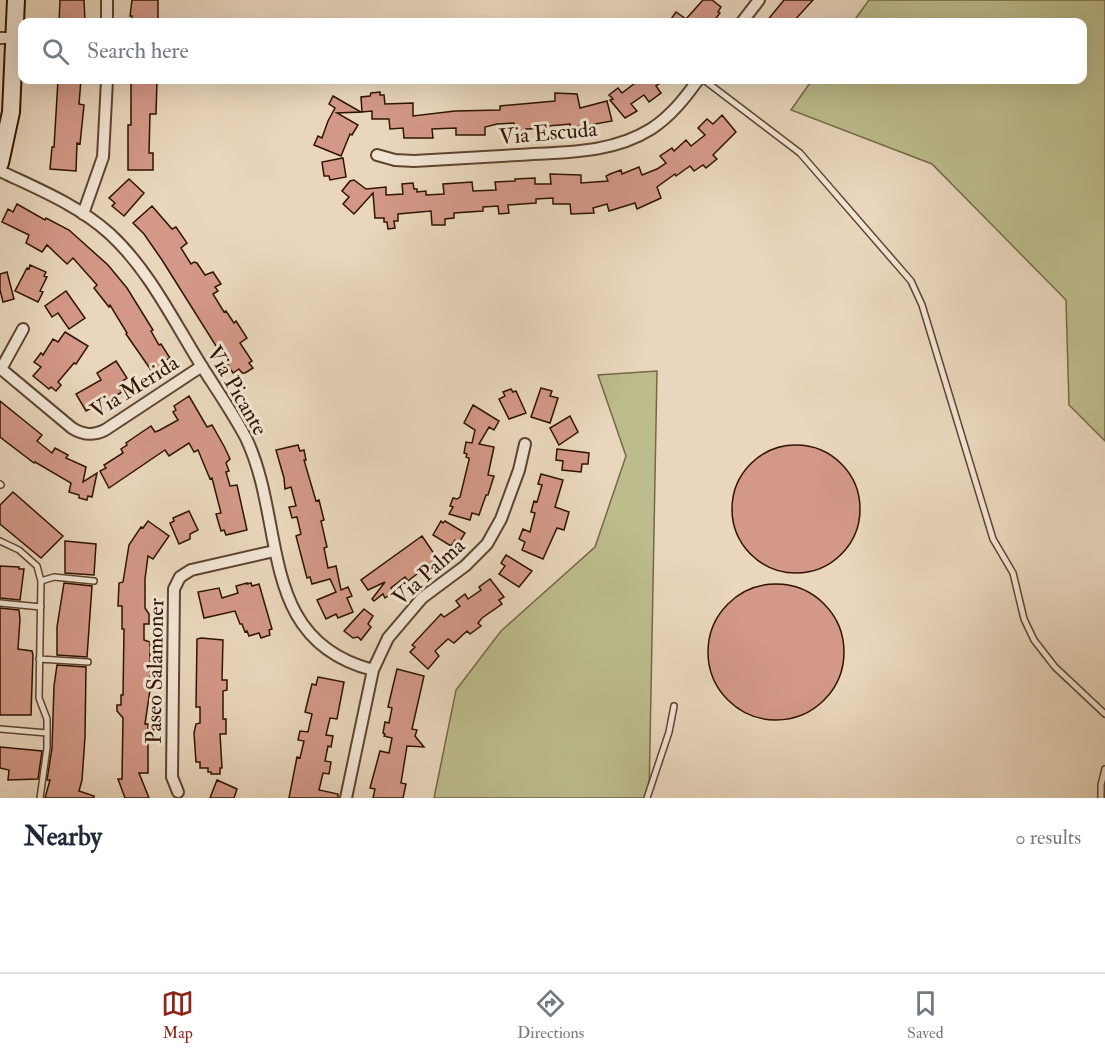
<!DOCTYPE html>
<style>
body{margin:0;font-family:"IM FELL Double Pica",serif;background:#f2f2f3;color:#1f2937}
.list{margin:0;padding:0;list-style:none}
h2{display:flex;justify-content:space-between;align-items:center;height:78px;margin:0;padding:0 24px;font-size:26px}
h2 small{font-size:20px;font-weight:400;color:#747a83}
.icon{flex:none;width:33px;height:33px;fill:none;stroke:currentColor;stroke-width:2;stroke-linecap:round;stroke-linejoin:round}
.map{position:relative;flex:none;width:1105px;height:798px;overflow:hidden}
.search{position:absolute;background:#fff;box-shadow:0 6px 24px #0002;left:18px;right:18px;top:18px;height:66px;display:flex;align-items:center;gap:15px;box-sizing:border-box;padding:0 21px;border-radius:12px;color:#747a83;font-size:22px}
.sheet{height:174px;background:#fff}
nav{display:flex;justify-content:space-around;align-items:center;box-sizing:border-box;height:84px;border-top:2px solid #e0e1e3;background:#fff;font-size:16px;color:#747a83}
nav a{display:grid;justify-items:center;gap:3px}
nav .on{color:#8f2418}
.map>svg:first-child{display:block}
</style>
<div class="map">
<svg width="1105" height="798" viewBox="0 0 1105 798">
<rect width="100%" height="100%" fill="#e9d6bc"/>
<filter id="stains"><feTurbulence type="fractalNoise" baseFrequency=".00333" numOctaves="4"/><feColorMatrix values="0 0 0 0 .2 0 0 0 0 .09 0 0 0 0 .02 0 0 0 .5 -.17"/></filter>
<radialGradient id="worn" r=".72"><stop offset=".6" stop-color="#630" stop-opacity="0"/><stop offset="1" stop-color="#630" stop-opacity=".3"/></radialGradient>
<!-- green -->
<path fill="#bcbc8c" stroke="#766846" stroke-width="1.5" d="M869,0H1105V441L1069,405L1066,300L932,164L791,110L812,80H1082V22H853Z
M657,371L649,798H434L456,690L501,631L595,547L626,456L598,375Z"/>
<!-- building -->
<path fill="#d39887" stroke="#2f1400" stroke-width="1.5" d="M60,0H84L85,22H59Z
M132,0H158V22H132V16H130Z
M703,0H712L721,7L718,12L720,13L713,22H675L671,19L676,12L686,19Z
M784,0H813L793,22H766Z
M58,80H81L79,104L84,105L80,144L77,143L76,171L50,169L52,147H54Z
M131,80H157L156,114H150L149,153H153V170H128V125H131Z
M632,80H665L656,86L661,93L649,102L644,95L631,104L637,111L625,118L610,100L613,99L609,95L618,88L622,93L635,83Z
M380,92V95H384L385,104L413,103V116L455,111L500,110V106L555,101V93L577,94L580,108L607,101L612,121L584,126L570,127V124L549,126V128L526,129V133H515L514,123L497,124L485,127V135H456V128L432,129L433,138H404L403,128L390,129L389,119H372V111L362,112L361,97L370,96L371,93Z
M333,96L361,112L337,113L358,125L352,135L350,134L341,156L314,145L318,136L322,138L328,121L335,108L329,104Z
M722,115L736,132L713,155L717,159L706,168L703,165L694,171L690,166L676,176L675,174L657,187L661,198L637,209L635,203L609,211L607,204L593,208L594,213L571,214L570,204H553V198L536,199V203L508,205L509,213L499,214L498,206L483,207V211L454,213V218L445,219V225H432L431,211L398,214V221H394L395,228L388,229L387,222H384V218H375L373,193L354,214L343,204L349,197L342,191L350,181L354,180L366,189L386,187V195L403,194L402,184L413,183L414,189H417V192L426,191V195L444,194L443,184L472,182L473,191L496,190L495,182L515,181V179L535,178V184H551L550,174L581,175V183L608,181L606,176L610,174L621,170L622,174L639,167L642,175L657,169L666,163L660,156L672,148L674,151L686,140L691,146L705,135L698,128L707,119L713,124Z
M343,158L346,177L330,180L329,176H324L322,162Z
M129,179L144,193L124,216L112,206L115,203L109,198Z
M17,204L45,220L46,218L69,230L108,265L127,288L153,330L151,331L159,345L161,344L170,358L163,362L165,366L162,368L163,369L156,374L153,369L151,370L126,334L127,333L110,305L109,307L94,288L97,285L73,258L67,264L47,245L42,252L26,243L29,235L2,222L8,209L13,212Z
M152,206L172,229L176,227L187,243L181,248L191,264L194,262L197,263L205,275L213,272L221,284L215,287L218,291L213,294L224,312L226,311L234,323L236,321L247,338L240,343L252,361L249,363L253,368L245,373H242L239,369L233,373L162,260L144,234L133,223Z
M30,265L46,272L44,276L47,277L40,291L43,292L38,302L15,291L27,268L29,269Z
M7,272L14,299L3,302L0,290V274Z
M66,291L85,318L69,329L58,313L52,317L45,306Z
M65,332L88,346L76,364L74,363L58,382L61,385L56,391L51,387L49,389L33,376L41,367L34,362L41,353L43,355L53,339L58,342Z
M116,361L127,378L117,385L122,392L94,409L93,407L86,411L76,394L101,380L97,373Z
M541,388L552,391L550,396L558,398L550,423L531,417Z
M511,389L513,392L516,391L526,413L509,419L499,399L505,396L503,392Z
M189,396L207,427L212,425L225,448L230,459L226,463L229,471L226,472L230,486L237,485L247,530L226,535L224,530L221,531L216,514L221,513L212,478L210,479L198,450L194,452L189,443L169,456L165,450L109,488L100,471L106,468L104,465L123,453L121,449L127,445L126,443L142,432L151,426L155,432L160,430L178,420L173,412L176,410L174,406Z
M0,401L42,435L37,441L52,453L55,448L68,455L66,458L86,467L83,482L97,473L92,497L88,496L87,500L79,498V495L69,492L71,483L35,462L34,463L0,437Z
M473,405L499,421L494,430L489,427L479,444L494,447L488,475L494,476L488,495H486L479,515L472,513L470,520L449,514L453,507L450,506L453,498L457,499L460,497L469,460V458L466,457L467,454L464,453L466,442L472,443L475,430L464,423Z
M570,416L578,432L559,445L550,428Z
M298,445L300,451L304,450L306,460H304L316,501L319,500L324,520L321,521L327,547L324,548L328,568L336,566L341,590L348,587L352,596L347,598L353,612L338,618L336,614L326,619L317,600L336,592L330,579L312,584L310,577L307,578L296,536L301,534L297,517L292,518L289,507L296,506L291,487L285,489L284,478L276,450Z
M732 509a64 64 0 1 1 128 0a64 64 0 1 1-128 0Z
M557,449L589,453L588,464H582L581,472L562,470L563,461L556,460Z
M541,474L563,480L555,507L569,512L564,530L557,528L543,559L522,550L525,542L519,539L523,529L530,532L535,513L531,512L534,501L537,502L542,485L538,484Z
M13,492L63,536L41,558L0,524V505Z
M189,511L198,530L190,534V539L179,544L170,523L174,521L173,518Z
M148,521L169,536L153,559L148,556L145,579V608L149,614V624H144V640L150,642V690L145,724H148V773H139L149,798H125L118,779H122L123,718L117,711V705H121V695H123L124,629H122V606H118L119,583L123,582L129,545L141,527L143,528Z
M441,521L443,523L445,521L465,533L459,543L455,540L451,546L433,535Z
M422,536L437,558L408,581L405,577L391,588L394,592L385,598L383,594L374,601L372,599L385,582L368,590L361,580Z
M65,541L96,544L94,575L65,573Z
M506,555L532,571L519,587L499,574L505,566L501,563Z
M0,566L19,567V569H24L20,600L0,598Z
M490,579L504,597L499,600L502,604L482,618L478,623L481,626L470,634L467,631L454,643L448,639L435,651L439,656L428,669L410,652L415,647L412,645L441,614L444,617L460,606L456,601L465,594L468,599L481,590L479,587Z
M64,583L92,586L87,657L57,655V627Z
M247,583V584L251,583L252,586L259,584L272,629L269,630L270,635L261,638L259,633L249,636L247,631L245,632L242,624H240L235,611L204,618L198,592L219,588L222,598L238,593L236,586Z
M708 652a68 68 0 1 1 136 0a68 68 0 1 1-136 0Z
M0,608L19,610L20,619L18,649L32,651L33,655L31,715H0Z
M364,609L373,616L368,624L371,627L361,640L358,637L353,638L344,631Z
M201,638L223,640L222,680H227V690L223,691V719H226V734H220L222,768H220V774H211V772H208V768H200V762H196L194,733L196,724L200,723V707H196L197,639Z
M57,665L86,667L85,737L82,780L79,791L94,796V798H45L50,780H47L52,748L54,686Z
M397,669L424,676L412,729L417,730L415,736L424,747L407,746L401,783L406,784L403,798H373L375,789L370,788L380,751L389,753L392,738L384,736L385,734L383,733L385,722L389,723L392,708L388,707Z
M318,677L344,682L337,719L330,718L326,735L333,736L331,747L328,746L325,761L331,762L329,774L323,773L319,790L338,794V798H289L297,757L300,758L304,741L298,740L300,731L308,732L312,714L305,712L312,684L316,685Z
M0,747L42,751L38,779L8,780L9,770L0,768Z
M217,780L237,789L234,798H210Z"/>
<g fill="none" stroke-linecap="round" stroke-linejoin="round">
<!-- lane casing -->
<g stroke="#5e442f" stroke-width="8">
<path id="lane" d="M704,80L800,153L911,281L922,305L993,539L1013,573L1024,619L1034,640L1055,667L1105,714
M0,484L1,485
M0,541L19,550L37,566L41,581L39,698L47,719V748L40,798
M41,581L54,577L94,581
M0,603L41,607
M39,659L88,662
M0,729L47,733
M647,798L669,732L674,706
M1101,798V785L1105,769"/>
</g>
<!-- street casing -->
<g stroke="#5e442f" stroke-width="14">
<path id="street" d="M107,0V22
M742,22L759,0
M0,38H14
M377,155L395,160L414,161C448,159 483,157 518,155C564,152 611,154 651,129C671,116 685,98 698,80
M0,171C38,189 78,205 110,234C149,270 173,320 201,365C216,389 233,413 246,438C287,524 256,640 373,670
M83,214L103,157L107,80
M0,368L72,428C83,435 93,436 105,430L202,366
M1,369L23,329
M178,792L172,777L174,589L180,577L191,570L274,551
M346,798L373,670L388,638L422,598L465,566L487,544L501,519L519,470L525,444"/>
</g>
<!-- secondary casing -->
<g stroke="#2f1400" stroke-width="20">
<path id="secondary" d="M0,163L11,112L16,0"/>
</g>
<!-- lane -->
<use href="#lane" stroke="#f1e4d3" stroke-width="5"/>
<!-- street -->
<use href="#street" stroke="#f1e4d3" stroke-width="10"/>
<!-- secondary -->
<use href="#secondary" stroke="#f1e4d3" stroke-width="16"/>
</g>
<g text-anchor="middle" stroke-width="6" stroke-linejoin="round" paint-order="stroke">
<!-- street labels -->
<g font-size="22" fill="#2f1400" stroke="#f1e4d3">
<text transform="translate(548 132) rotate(-5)" y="8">Via Escuda</text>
<text transform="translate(134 386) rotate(-32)" y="8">Via Merida</text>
<text transform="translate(238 390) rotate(60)" y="8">Via Picante</text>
<text transform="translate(428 571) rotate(-42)" y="8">Via Palma</text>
<text transform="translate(154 671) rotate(-89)" y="8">Paseo Salamoner</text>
</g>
</g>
<rect width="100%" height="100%" filter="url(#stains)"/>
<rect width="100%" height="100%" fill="url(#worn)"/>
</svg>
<div class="search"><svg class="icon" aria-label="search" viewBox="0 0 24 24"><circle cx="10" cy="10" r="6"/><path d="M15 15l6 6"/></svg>Search here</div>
</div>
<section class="sheet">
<h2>Nearby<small>0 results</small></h2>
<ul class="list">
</ul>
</section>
<nav>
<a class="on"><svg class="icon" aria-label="map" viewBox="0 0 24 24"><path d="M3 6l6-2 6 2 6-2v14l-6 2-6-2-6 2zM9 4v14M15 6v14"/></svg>Map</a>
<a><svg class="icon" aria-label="directions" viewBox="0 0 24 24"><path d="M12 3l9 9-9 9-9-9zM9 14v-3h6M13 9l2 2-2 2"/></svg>Directions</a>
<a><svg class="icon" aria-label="saved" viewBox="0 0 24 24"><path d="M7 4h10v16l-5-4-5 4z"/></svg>Saved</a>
</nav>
